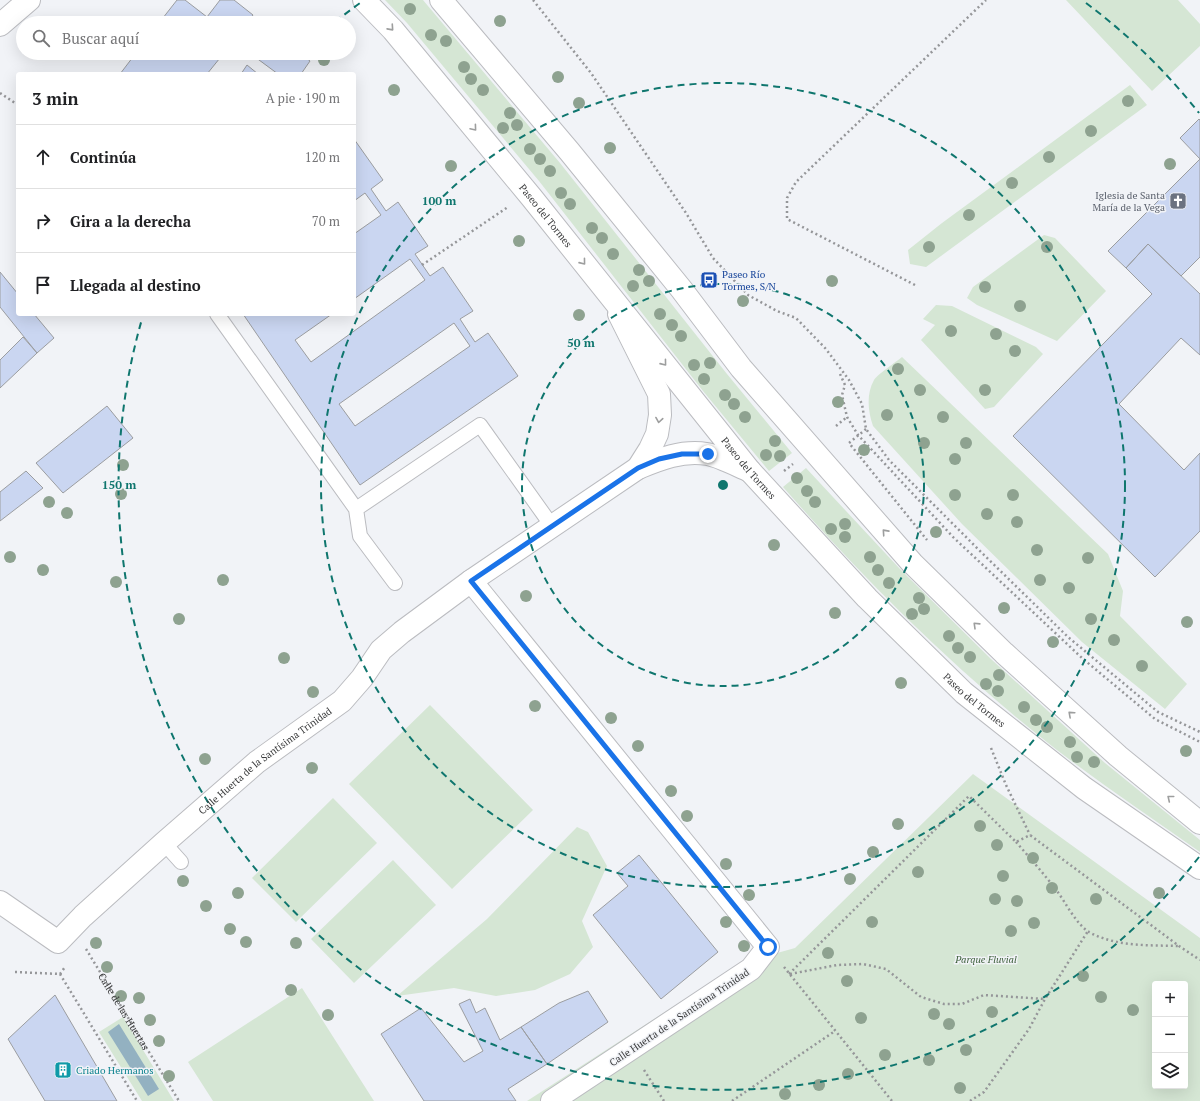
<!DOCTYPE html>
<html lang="es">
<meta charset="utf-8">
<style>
body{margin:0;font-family:"PT Serif",serif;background:#f2f2f2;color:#202124}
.controls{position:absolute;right:12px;bottom:12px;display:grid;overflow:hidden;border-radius:4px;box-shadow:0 4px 16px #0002}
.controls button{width:36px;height:36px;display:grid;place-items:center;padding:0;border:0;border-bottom:1px solid #e0e0e0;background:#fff;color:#202124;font:20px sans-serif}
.stop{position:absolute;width:12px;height:12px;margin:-9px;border:3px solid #1a73e8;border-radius:50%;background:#fff}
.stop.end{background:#1a73e8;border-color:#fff;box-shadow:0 1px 4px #0008}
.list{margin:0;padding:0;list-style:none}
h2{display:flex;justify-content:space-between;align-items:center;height:52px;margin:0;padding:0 16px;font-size:17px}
h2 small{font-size:13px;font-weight:400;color:#757577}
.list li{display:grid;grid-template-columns:26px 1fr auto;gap:12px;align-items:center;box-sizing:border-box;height:64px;padding:0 16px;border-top:1px solid #e0e0e0}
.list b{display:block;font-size:15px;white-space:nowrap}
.list em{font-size:13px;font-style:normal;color:#757577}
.icon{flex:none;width:22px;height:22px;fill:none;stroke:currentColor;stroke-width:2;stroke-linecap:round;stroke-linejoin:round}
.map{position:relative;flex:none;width:1200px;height:1101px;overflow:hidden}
.search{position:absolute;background:#fff;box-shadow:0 4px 16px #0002;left:16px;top:16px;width:340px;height:44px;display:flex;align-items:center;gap:10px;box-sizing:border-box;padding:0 14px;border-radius:22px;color:#757577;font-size:15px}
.panel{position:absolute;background:#fff;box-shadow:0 4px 16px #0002;left:16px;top:72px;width:340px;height:244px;border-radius:4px}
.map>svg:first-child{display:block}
</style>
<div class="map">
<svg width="1200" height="1101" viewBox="0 0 1200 1101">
<rect width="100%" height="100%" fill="#f1f3f7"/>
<!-- green -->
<path fill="#d5e6d4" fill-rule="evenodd" d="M385,0H423L428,6L560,163L727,374L792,453L769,471L703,391L539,181L407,23Z
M1066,0H1178L1200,24V46L1152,91Z
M1130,85L1147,105L926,267L910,264L908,250L942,223Z
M1044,235L1055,238L1106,291L1057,341L977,305L967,298L973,287Z
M936,305L952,306L1036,347L1043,354L994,407L985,409L921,340L935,325L923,319Z
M902,357L1108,554L1123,591L1120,616L1187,684L1165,709L1082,642L962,524L873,426C868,412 866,394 874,380C878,374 896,362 902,357Z
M806,468L900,569L991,659L1105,763L1200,840V852C1146,814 1090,777 1038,735C946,661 861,576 783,487Z
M430,705L533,810L452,889L349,784Z
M973,774L1200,938V1101H527L741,963L795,948ZM1155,984H1185V1086H1155Z
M333,798L377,843L296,922L252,878Z
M577,827L588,832L607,866L582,921L593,947L570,974L535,990L496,996L454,988L397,996L487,919Z
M393,860L436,905L354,983L311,939Z
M302,988L374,1101H213L188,1062Z
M123,1017L174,1101H142L99,1032Z"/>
<!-- water -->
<path fill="#93b1c1" d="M119,1024L159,1089L148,1096L108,1032Z"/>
<!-- building -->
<path fill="#cad6f1" stroke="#9b9da0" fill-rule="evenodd" d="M177,0H185L207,17L220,0H234L253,15L247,23H159Z
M136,53H224L207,74H120Z
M258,53H300L310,61L301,74H278L255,57Z
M247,65L258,74H241Z
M1199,119L1200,120V257L1181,276L1148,244L1126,268L1108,251L1200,159L1180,138Z
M354,139L383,180L371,189L386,211L398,202L428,246L415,254L430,276L443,267L473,311L460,319L475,342L488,333L518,376L360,485L243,314H332L295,340L311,362L425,280L410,259L354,299V234L381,215L365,193L354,201ZM454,323L470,346L355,426L339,404Z
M1148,244L1200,294V355L1181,338L1119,404L1184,470L1200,453V531L1155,577L1013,436L1152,294L1126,268Z
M0,272L18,294V314H34L54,338L37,353L0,307Z
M23,337L37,353L0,388V360Z
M107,406L133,438L63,493L36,463Z
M26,471L43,488L0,521V492Z
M639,855L718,952L661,999L593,915L628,886L617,873Z
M588,991L608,1022L547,1064L521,1027L559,1003Z
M55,995L117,1101H45L8,1039Z
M470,999L476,1013L485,1008L500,1040L521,1027L547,1064L508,1089L516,1101H424L381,1034L421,1008L464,1062L483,1051L459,1004Z"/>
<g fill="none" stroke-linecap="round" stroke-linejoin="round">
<!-- lane casing -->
<g stroke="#bbbcc0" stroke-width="16">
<path id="lane" d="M217,314L356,509L480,425L552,526
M356,509L360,536L395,583
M164,843L181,862"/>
</g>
<!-- street casing -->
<g stroke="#bbbcc0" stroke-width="24">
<g id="street">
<path d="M619,314L659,394L660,415L657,434L650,449L638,468"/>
<path d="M471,581L768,947L751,969L552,1101"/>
<path id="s2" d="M0,902L58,942L83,916L164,843L257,762L342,701L362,678L381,650L402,632L471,581L638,468C660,459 682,450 707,454C719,456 738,466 750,471"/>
</g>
</g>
<!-- primary casing -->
<g stroke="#bbbcc0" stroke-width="24">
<path id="primary" d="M0,25L29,0"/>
</g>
<!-- highway casing -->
<g stroke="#bbbcc0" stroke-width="24">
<g id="highway">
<path id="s3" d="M364,0L393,30L532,198L750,471L867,598L964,693L1084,788L1200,868"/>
<path d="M441,0L569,151L682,290L741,368L912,563L1004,653L1118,756L1200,823"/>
</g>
</g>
<!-- path -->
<g stroke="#959699" stroke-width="2.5" stroke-dasharray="2 3" stroke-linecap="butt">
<path d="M533,0L591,73L686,213L713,258L748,295L777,311L796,318L826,349L849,380L862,404L866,429L889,460L979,550L1068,637L1158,712L1200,732"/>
<path d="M0,93L15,103"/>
<path d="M422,265L508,207"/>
<path d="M915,285L787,219V198L796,182L986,0"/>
<path d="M840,374L845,385L842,395L847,417L858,435L954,538L1082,658L1155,719L1200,742"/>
<path d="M836,426L847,417"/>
<path d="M866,429L849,443L927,540"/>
<path d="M784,471L793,464"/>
<path d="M991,748L1006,785L1030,835"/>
<path d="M1016,842C1030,858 1044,874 1057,891C1066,903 1076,924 1089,932C1116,947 1149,945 1179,946"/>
<path id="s1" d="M86,949L179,1101"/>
<path d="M784,967L892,1101"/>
<path d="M15,972L60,974L65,967"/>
<path d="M60,974L137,1101"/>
<path d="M789,974L969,796L1016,842L1030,835L1179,946L1200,960"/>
<path d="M790,974L837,965L863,964L886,969L921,997L944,1004H962L984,995L1045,999"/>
<path d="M644,1070L664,1101"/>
<path d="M732,1101L835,1031"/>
<path d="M970,1101L984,1092L1029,1029L1045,999L1088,931"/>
</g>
<!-- lane -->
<use href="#lane" stroke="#fff" stroke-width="14"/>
<!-- street -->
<use href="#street" stroke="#fff" stroke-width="22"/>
<!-- primary -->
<use href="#primary" stroke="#fff" stroke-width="22"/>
<!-- highway -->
<use href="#highway" stroke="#fff" stroke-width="22"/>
</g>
<!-- trees -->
<g fill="#8ea290">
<circle cx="410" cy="9" r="6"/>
<circle cx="500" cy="21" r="6"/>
<circle cx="431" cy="35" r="6"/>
<circle cx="446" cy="41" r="6"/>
<circle cx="324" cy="60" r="6"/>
<circle cx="464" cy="67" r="6"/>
<circle cx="558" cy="77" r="6"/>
<circle cx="471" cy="79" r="6"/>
<circle cx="394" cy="90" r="6"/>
<circle cx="483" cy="90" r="6"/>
<circle cx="1128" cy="101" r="6"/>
<circle cx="579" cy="103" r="6"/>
<circle cx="510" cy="113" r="6"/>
<circle cx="517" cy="125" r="6"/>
<circle cx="503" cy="128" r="6"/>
<circle cx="1091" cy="131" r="6"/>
<circle cx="610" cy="148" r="6"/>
<circle cx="530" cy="149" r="6"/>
<circle cx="1049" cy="157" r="6"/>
<circle cx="540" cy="159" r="6"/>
<circle cx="1170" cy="164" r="6"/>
<circle cx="451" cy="166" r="6"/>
<circle cx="550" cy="171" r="6"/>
<circle cx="1012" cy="183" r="6"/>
<circle cx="561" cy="193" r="6"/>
<circle cx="570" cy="204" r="6"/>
<circle cx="969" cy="215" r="6"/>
<circle cx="592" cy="228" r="6"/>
<circle cx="602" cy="238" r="6"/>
<circle cx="519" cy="241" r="6"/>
<circle cx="929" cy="247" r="6"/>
<circle cx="1047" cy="247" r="6"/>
<circle cx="613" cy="254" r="6"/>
<circle cx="639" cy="270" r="6"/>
<circle cx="649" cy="281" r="6"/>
<circle cx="832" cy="281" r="6"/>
<circle cx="633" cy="286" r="6"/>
<circle cx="985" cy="287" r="6"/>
<circle cx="743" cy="301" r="6"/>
<circle cx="1020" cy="306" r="6"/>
<circle cx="660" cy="314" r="6"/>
<circle cx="579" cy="315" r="6"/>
<circle cx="672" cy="325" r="6"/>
<circle cx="951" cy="331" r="6"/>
<circle cx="996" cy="334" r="6"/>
<circle cx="681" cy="336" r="6"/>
<circle cx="1015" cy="351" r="6"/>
<circle cx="710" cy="363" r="6"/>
<circle cx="694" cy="365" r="6"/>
<circle cx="898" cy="369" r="6"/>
<circle cx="704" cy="379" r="6"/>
<circle cx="920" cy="390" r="6"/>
<circle cx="985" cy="390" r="6"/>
<circle cx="725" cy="395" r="6"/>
<circle cx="838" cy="402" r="6"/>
<circle cx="734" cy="404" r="6"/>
<circle cx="887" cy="415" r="6"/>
<circle cx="745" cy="417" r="6"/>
<circle cx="943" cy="417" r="6"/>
<circle cx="775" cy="441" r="6"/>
<circle cx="924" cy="443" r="6"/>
<circle cx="966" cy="443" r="6"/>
<circle cx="864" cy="450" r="6"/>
<circle cx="766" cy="455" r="6"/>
<circle cx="780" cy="456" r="6"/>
<circle cx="955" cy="459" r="6"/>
<circle cx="123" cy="465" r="6"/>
<circle cx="797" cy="478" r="6"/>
<circle cx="807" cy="491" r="6"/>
<circle cx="121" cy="494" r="6"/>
<circle cx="955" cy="495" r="6"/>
<circle cx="1013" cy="495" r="6"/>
<circle cx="49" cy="502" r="6"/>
<circle cx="815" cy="502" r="6"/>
<circle cx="67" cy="513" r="6"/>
<circle cx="987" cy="514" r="6"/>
<circle cx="1017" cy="522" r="6"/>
<circle cx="845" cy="524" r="6"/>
<circle cx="831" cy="529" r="6"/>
<circle cx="936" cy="532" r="6"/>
<circle cx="845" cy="537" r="6"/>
<circle cx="774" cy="545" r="6"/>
<circle cx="1037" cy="550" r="6"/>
<circle cx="10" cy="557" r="6"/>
<circle cx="870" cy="557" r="6"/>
<circle cx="1088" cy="558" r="6"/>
<circle cx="43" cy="570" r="6"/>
<circle cx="878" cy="570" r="6"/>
<circle cx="223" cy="580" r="6"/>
<circle cx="1040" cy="580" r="6"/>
<circle cx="116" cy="582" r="6"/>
<circle cx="889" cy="583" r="6"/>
<circle cx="1069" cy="588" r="6"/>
<circle cx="526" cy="596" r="6"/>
<circle cx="919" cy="598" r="6"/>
<circle cx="1004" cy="608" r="6"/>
<circle cx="924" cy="609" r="6"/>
<circle cx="835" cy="613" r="6"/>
<circle cx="912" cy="614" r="6"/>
<circle cx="179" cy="619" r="6"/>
<circle cx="1091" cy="619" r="6"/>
<circle cx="1187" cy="622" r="6"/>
<circle cx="949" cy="636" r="6"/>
<circle cx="1114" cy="640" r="6"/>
<circle cx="1053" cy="642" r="6"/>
<circle cx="958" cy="648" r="6"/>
<circle cx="970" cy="657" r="6"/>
<circle cx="284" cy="658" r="6"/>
<circle cx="1142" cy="666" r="6"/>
<circle cx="999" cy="675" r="6"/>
<circle cx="901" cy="683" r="6"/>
<circle cx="986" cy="684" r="6"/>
<circle cx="998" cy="691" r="6"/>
<circle cx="313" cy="692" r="6"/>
<circle cx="535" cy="706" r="6"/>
<circle cx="1024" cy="707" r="6"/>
<circle cx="611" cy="718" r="6"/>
<circle cx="1036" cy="720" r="6"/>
<circle cx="1047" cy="727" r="6"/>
<circle cx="1070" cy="742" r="6"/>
<circle cx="638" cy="746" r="6"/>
<circle cx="1186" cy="751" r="6"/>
<circle cx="1077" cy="757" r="6"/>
<circle cx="205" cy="759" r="6"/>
<circle cx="1094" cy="762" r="6"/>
<circle cx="312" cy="768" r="6"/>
<circle cx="671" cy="791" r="6"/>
<circle cx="687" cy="816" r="6"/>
<circle cx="898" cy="824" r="6"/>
<circle cx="980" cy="826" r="6"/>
<circle cx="997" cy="845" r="6"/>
<circle cx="873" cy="852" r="6"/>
<circle cx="1033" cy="858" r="6"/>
<circle cx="726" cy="864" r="6"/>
<circle cx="918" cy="872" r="6"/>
<circle cx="1003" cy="876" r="6"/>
<circle cx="850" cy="879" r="6"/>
<circle cx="183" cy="881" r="6"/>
<circle cx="1052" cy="888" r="6"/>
<circle cx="238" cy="893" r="6"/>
<circle cx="1159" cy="893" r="6"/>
<circle cx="749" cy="895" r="6"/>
<circle cx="995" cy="899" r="6"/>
<circle cx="1096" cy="899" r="6"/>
<circle cx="1017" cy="901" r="6"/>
<circle cx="206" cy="906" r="6"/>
<circle cx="726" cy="922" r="6"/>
<circle cx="872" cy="922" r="6"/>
<circle cx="1034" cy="923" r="6"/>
<circle cx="230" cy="929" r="6"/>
<circle cx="1011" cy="931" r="6"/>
<circle cx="246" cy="942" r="6"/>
<circle cx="96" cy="943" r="6"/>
<circle cx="296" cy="943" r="6"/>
<circle cx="744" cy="946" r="6"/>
<circle cx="828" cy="953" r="6"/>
<circle cx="107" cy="967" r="6"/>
<circle cx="1083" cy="976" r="6"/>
<circle cx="847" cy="981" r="6"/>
<circle cx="291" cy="990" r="6"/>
<circle cx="121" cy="996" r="6"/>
<circle cx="1101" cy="997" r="6"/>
<circle cx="139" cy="998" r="6"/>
<circle cx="1133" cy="1010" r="6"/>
<circle cx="992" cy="1012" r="6"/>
<circle cx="934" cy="1014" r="6"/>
<circle cx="328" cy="1015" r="6"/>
<circle cx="861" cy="1018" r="6"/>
<circle cx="150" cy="1020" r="6"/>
<circle cx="949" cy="1024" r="6"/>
<circle cx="159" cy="1041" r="6"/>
<circle cx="966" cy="1050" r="6"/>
<circle cx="885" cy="1055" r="6"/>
<circle cx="929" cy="1060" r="6"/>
<circle cx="848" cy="1074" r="6"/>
<circle cx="169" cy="1076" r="6"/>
<circle cx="819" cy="1085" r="6"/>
<circle cx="960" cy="1088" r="6"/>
<circle cx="785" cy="1094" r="6"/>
</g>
<!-- one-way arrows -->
<defs><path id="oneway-chevron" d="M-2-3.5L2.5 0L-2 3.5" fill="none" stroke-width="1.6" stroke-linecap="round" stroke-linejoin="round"/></defs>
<g stroke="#9d9e9e">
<use href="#oneway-chevron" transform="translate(391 28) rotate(48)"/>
<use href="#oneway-chevron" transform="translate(474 128) rotate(50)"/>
<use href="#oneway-chevron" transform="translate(583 262) rotate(51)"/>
<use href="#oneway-chevron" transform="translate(664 363) rotate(51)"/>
<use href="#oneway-chevron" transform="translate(659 420) rotate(99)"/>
<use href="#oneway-chevron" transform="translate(885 532) rotate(-132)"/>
<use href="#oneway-chevron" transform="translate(976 625) rotate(-136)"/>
<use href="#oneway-chevron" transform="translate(1071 714) rotate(-138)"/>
<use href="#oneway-chevron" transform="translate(1170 798) rotate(-141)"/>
</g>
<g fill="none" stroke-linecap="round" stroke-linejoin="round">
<!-- route -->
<path stroke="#1a73e8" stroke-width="5" d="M708,454H682L659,459L638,468L471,581L768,947"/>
</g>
<!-- distance rings -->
<g fill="none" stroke="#0f766e" stroke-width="2" stroke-dasharray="7 5">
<circle cx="723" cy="485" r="201"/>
<circle cx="723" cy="485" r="402"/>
<path d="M1199 857A604 604 0 0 1 142 319M335 22A604 604 0 0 1 360 3M1086 3A604 604 0 0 1 1199 113"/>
</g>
<!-- icons -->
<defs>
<g id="church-square" transform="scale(0.9)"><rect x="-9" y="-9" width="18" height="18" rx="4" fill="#6b7280" stroke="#f1f3f7"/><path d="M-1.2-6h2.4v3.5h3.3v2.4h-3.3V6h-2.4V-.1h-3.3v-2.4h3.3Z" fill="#fff"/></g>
<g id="bus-square" transform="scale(0.9)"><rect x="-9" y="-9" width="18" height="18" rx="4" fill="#1a4fb4" stroke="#f1f3f7"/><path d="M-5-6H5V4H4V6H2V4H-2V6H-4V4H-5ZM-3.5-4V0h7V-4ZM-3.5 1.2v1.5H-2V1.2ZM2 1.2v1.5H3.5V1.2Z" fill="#fff"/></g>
<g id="building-square" transform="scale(0.9)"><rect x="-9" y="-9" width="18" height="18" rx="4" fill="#0f9aa8" stroke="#f1f3f7"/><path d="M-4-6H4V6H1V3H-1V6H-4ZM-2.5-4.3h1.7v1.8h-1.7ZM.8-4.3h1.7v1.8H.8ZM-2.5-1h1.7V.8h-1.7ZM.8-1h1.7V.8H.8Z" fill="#fff"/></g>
</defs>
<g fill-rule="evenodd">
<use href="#church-square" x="1178" y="201"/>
<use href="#bus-square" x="709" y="280"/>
<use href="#building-square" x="63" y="1070"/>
</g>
<g text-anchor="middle" stroke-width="3" stroke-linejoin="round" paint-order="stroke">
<!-- worship labels -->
<g font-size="10" fill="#5b616d" stroke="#f1f3f7" text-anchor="end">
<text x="1165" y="199">Iglesia de Santa<tspan x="1165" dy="12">María de la Vega</tspan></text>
</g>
<!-- street labels -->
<g font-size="10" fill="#3b3c3d" stroke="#f1f3f7">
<text dy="4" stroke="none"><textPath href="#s3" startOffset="282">Paseo del Tormes</textPath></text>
<text dy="4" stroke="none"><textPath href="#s3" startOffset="606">Paseo del Tormes</textPath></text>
<text dy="4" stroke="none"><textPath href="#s3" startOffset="930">Paseo del Tormes</textPath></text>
<text dy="4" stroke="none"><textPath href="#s2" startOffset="346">Calle Huerta de la Santísima Trinidad</textPath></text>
<text dy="4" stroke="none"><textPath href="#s1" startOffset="73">Calle de las Huertas</textPath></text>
<text transform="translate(679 1017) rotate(-34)" y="4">Calle Huerta de la Santísima Trinidad</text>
</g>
<!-- transit labels -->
<g font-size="10" fill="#164399" stroke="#f1f3f7" text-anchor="start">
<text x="722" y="278">Paseo Río<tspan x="722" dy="12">Tormes, S/N</tspan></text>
</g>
<!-- park labels -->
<g font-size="10" font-style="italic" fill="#3d5f3b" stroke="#f1f3f7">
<text x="986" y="963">Parque Fluvial</text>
</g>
<!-- culture labels -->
<g font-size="10" fill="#0d838f" stroke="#f1f3f7" text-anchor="start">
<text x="76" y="1074">Criado Hermanos</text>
</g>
</g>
<circle cx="723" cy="485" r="6" fill="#0f766e" stroke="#f1f3f7" stroke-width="2"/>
<g font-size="12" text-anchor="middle" font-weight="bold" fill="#0f766e" stroke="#f1f3f7" stroke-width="3" stroke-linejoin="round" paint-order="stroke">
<text x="439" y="205">100 m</text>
<text x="581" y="347">50 m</text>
<text x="119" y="489">150 m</text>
</g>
</svg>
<div class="controls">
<button>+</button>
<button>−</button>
<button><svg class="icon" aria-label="layers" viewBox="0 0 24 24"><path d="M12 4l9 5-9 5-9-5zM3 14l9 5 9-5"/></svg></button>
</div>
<div class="stop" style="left:768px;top:947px"></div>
<div class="stop end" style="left:708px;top:454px"></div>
<div class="search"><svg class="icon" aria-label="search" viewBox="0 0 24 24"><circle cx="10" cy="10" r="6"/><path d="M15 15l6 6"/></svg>Buscar aquí</div>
<section class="panel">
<h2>3 min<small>A pie · 190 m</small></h2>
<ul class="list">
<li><svg class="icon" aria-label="ahead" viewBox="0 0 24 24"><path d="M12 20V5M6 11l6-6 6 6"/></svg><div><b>Continúa</b></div><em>120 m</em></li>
<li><svg class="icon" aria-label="right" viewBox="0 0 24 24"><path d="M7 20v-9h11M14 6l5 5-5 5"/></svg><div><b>Gira a la derecha</b></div><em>70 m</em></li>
<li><svg class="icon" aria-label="arrive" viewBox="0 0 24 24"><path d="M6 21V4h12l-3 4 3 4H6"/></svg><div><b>Llegada al destino</b></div></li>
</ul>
</section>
</div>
